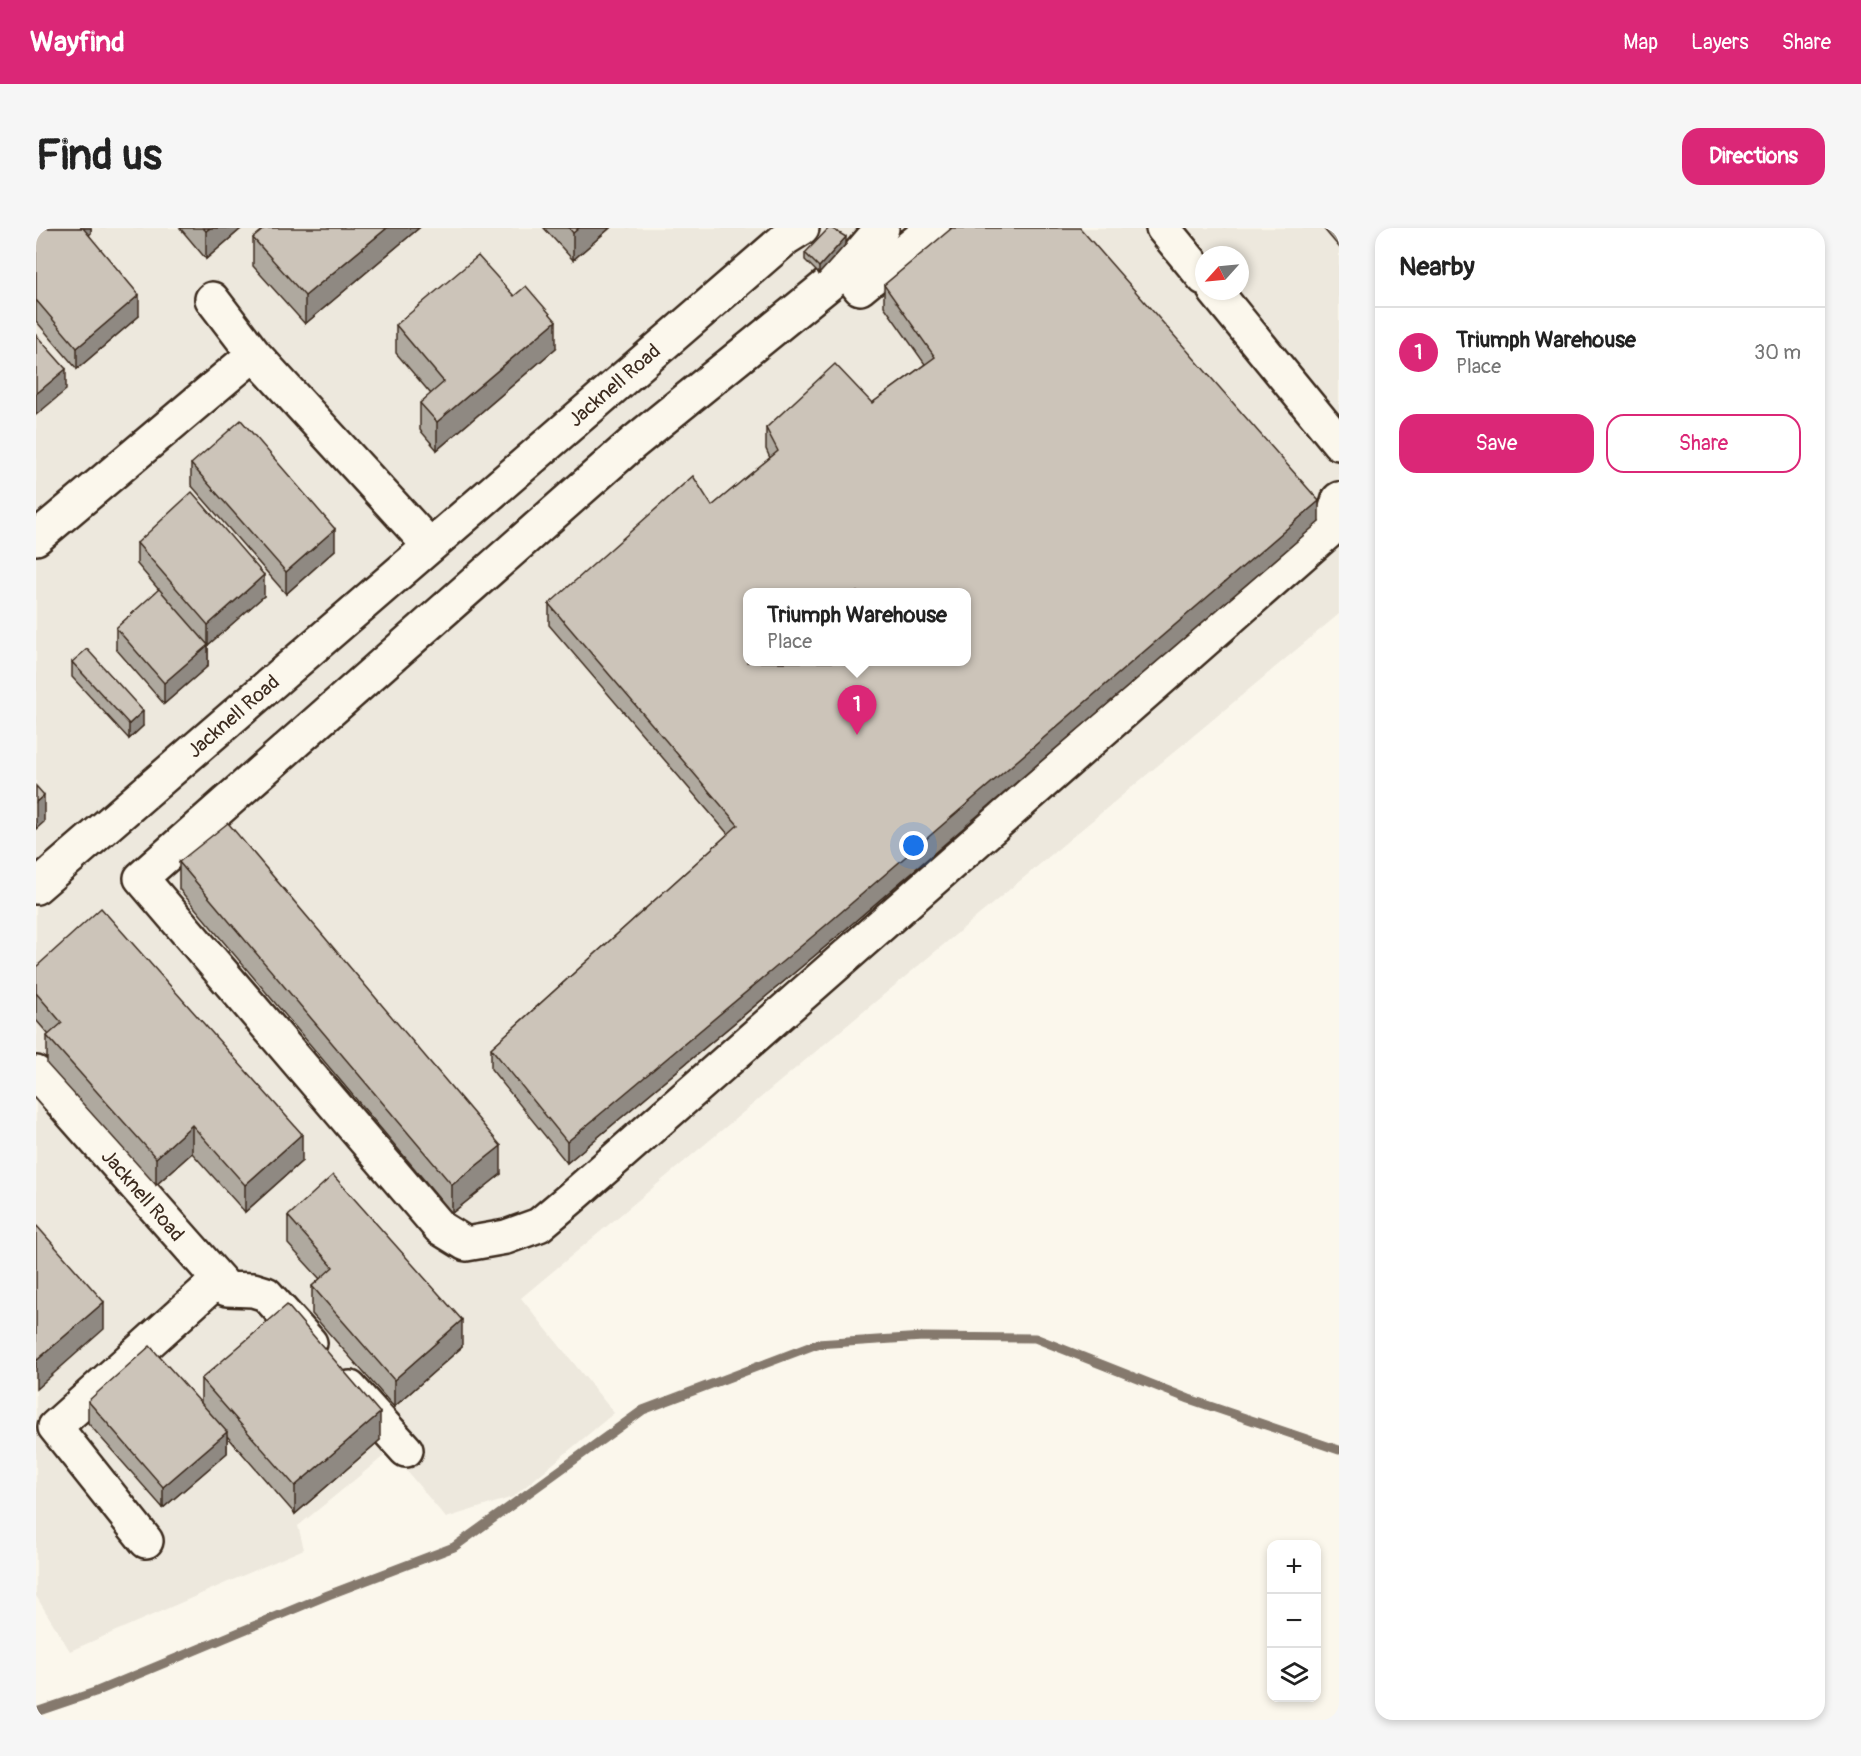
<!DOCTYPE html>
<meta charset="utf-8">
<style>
body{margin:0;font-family:Pangolin,sans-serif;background:#f6f6f6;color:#222}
.controls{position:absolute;right:18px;bottom:18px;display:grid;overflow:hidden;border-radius:12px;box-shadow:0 3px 9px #0003}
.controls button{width:54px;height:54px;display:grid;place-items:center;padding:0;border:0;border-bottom:2px solid #e0e0e0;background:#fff;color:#222;font:30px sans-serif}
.compass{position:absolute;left:1159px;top:18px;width:54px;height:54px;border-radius:50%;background:#fff;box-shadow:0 3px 9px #0003;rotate:243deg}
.you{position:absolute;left:878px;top:618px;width:21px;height:21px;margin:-15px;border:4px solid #fff;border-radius:50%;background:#1a73e8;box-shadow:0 0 0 9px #1a73e833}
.badge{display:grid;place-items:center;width:39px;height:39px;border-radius:50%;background:#db2777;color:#fff;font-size:20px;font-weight:700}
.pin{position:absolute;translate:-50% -50px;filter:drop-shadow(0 2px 3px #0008)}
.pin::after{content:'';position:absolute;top:32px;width:21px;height:18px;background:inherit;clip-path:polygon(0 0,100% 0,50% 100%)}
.popup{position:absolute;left:707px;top:360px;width:228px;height:78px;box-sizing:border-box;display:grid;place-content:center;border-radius:12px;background:#fff;filter:drop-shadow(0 2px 4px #0005);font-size:20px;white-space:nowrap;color:#767676}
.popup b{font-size:22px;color:#222}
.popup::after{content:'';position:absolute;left:50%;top:100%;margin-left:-12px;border:12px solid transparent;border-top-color:#fff}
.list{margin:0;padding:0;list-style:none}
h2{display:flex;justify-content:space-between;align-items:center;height:78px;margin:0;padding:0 24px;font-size:26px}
h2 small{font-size:20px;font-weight:400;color:#767676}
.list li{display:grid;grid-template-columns:39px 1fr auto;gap:18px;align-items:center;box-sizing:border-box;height:90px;padding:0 24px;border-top:2px solid #e0e0e0}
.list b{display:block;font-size:22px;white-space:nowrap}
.list p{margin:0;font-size:20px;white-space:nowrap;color:#767676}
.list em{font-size:20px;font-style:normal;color:#767676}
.actions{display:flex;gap:12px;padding:18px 24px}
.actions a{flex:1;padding:14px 0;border:2px solid #db2777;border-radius:18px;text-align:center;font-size:21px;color:#db2777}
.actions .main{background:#db2777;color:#fff}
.icon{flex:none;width:33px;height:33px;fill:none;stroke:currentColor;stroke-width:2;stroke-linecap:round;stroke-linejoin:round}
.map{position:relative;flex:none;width:1303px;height:1492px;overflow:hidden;border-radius:18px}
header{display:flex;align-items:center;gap:36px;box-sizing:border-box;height:84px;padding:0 30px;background:#db2777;color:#fff}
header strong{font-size:28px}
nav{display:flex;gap:33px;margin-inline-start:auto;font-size:21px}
.intro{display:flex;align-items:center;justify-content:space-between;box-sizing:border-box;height:144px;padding:0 36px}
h1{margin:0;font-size:42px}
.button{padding:15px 27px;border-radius:18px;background:#db2777;color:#fff;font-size:21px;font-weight:700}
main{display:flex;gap:36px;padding:0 36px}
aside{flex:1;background:#fff;border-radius:18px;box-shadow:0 3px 9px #0003}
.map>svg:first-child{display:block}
</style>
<header>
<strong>Wayfind</strong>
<nav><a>Map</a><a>Layers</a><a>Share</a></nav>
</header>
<div class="intro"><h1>Find us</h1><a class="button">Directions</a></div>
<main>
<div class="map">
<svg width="1303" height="1492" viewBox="0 0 1303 1492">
<rect width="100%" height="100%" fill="#fbf7ec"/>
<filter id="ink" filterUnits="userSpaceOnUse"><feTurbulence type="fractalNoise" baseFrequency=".0167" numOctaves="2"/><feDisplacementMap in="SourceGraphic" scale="12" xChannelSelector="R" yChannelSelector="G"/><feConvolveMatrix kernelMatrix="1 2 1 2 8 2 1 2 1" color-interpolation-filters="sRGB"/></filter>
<g filter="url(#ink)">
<!-- built -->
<path fill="#ede8dd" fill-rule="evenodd" d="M0,0H1303V386L485,1070L578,1185L477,1269L410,1290L354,1223L262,1298L268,1321L34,1423L0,1368ZM1168,27H1204V63H1168ZM712,364H930V434H712Z"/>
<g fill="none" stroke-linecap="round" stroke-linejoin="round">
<!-- stream -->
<path stroke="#85796d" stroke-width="9" d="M0,1484L59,1464L292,1367L418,1319L607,1182L781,1116L887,1109L999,1110L1153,1171L1303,1222"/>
<!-- minor casing -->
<g stroke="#3b2a1e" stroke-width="38">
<path id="minor" d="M846,0L810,42L597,215L105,650L404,1000L430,1016L470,1009L503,997L535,970L1293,303L1303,271
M1127,0L1168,50
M810,42L824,60L897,0
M1179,63L1303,215
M176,71L218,126L393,317
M0,310L218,126
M0,659L750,10L766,0
M0,845L191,1061L217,1062L230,1066L274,1115
M314,1160L370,1222
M110,1313L19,1199L182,1052"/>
</g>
<!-- minor -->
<use href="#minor" stroke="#fbf7ec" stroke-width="33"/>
</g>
<!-- wall -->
<path fill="#afa99f" stroke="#3b2a1e" stroke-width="1.5" d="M0,0H55V5L53,7L103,88L41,141L0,93Z
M144,0H206L170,31Z
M383,0L269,96L217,38V10Z
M508,0H574L537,32Z
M1287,0H1303V19Z
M810,16L783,46L769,32V25Z
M848,57L1283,294L789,719L531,935L455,841V820L692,606L513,397V376L676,278L734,230L730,221V200L836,175L889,136L848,78Z
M360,97L520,120L401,222L384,202V175L395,166L360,125Z
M155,236L299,322L250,366L155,257Z
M101,315L228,368L172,417V438L128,476L80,421V400L123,362L101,336Z
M36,434L107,498L93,511L36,449Z
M143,634L465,946L416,985L143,661Z
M0,739L266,933L209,984L156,925L120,957L11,836V808L13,807L0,792Z
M252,988L426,1119L358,1179L276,1086V1058L284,1051L252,1016Z
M165,1151L344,1212L259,1286L191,1208V1225L127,1280L52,1195V1173L165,1175Z"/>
<!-- shaded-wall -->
<path fill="#8f8982" stroke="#3b2a1e" stroke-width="1.5" d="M42,0H55V5L42,16Z
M174,0H206L170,31V3Z
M351,0H383L269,96V68Z
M543,0H574L537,32V5Z
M810,9V16L783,46V39Z
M103,67V88L41,141V120Z
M520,93V120L401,222V194Z
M30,141V162L0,187V166Z
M1283,273V294L789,719L531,935V914Z
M299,301V322L250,366V344Z
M228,347V368L172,417V438L128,476V455L172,417V397Z
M107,483V498L93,511V496Z
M8,567V594L0,601V574Z
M156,897V925L120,957V930Z
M266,906V933L209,984V957Z
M465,918V946L416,985V957Z
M68,1074V1101L0,1161V1133Z
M426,1092V1119L358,1179V1152Z
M344,1185V1212L259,1286V1258Z
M191,1204V1225L127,1280V1259Z"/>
<!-- building -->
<path fill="#ccc4b9" stroke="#3b2a1e" stroke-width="1.5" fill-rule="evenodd" d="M0,0H47L103,67L41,120L0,72Z
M167,0H174L170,3Z
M229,0H351L269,68L217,10Z
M533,0H543L537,5Z
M793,0H795L810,9L783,39L769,25Z
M916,0H1044L1283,273L789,698L531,914L455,820L702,597L513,376L657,248L676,278L742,223L730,200L799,136L836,175L899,129L848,57ZM711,364H930V434H711Z
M442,28L478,68L490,58L520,93L401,194L384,175L408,154L360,97Z
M0,107L30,141L0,166Z
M205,192L299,301L250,344L155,236Z
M156,264L228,347L172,397L101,315Z
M123,361L172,417L128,455L80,400Z
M51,421L107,483L93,496L36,434Z
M0,558L8,567L0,574Z
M192,595L465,918L416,957L143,634Z
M65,680L266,906L209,957L156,897L120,930L11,808L26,795L0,765V739Z
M297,947L426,1092L358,1152L276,1058L297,1039L252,988Z
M0,997L68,1074L0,1133Z
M251,1077L344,1185L259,1258L165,1151Z
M114,1118L191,1204L127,1259L52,1173Z"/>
</g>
<g text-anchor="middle" stroke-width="5" stroke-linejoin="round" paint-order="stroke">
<!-- street labels -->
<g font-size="20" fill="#3b2a1e" stroke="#fbf7ec">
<text transform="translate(578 157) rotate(-41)" y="7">Jacknell Road</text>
<text transform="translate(197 488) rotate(-41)" y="7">Jacknell Road</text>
<text transform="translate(107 967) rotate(49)" y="7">Jacknell Road</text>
</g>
</g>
</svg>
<div class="controls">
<button>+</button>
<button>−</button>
<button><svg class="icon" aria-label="layers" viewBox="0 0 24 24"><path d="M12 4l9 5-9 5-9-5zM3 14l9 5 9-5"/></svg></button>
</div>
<svg class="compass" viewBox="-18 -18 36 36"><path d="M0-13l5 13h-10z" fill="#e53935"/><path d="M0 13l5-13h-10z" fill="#767676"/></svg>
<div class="you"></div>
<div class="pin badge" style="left:821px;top:507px">1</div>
<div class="popup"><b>Triumph Warehouse</b>Place</div>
</div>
<aside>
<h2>Nearby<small></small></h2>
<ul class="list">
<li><span class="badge">1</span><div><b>Triumph Warehouse</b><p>Place</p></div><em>30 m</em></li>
</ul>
<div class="actions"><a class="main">Save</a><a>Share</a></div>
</aside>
</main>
